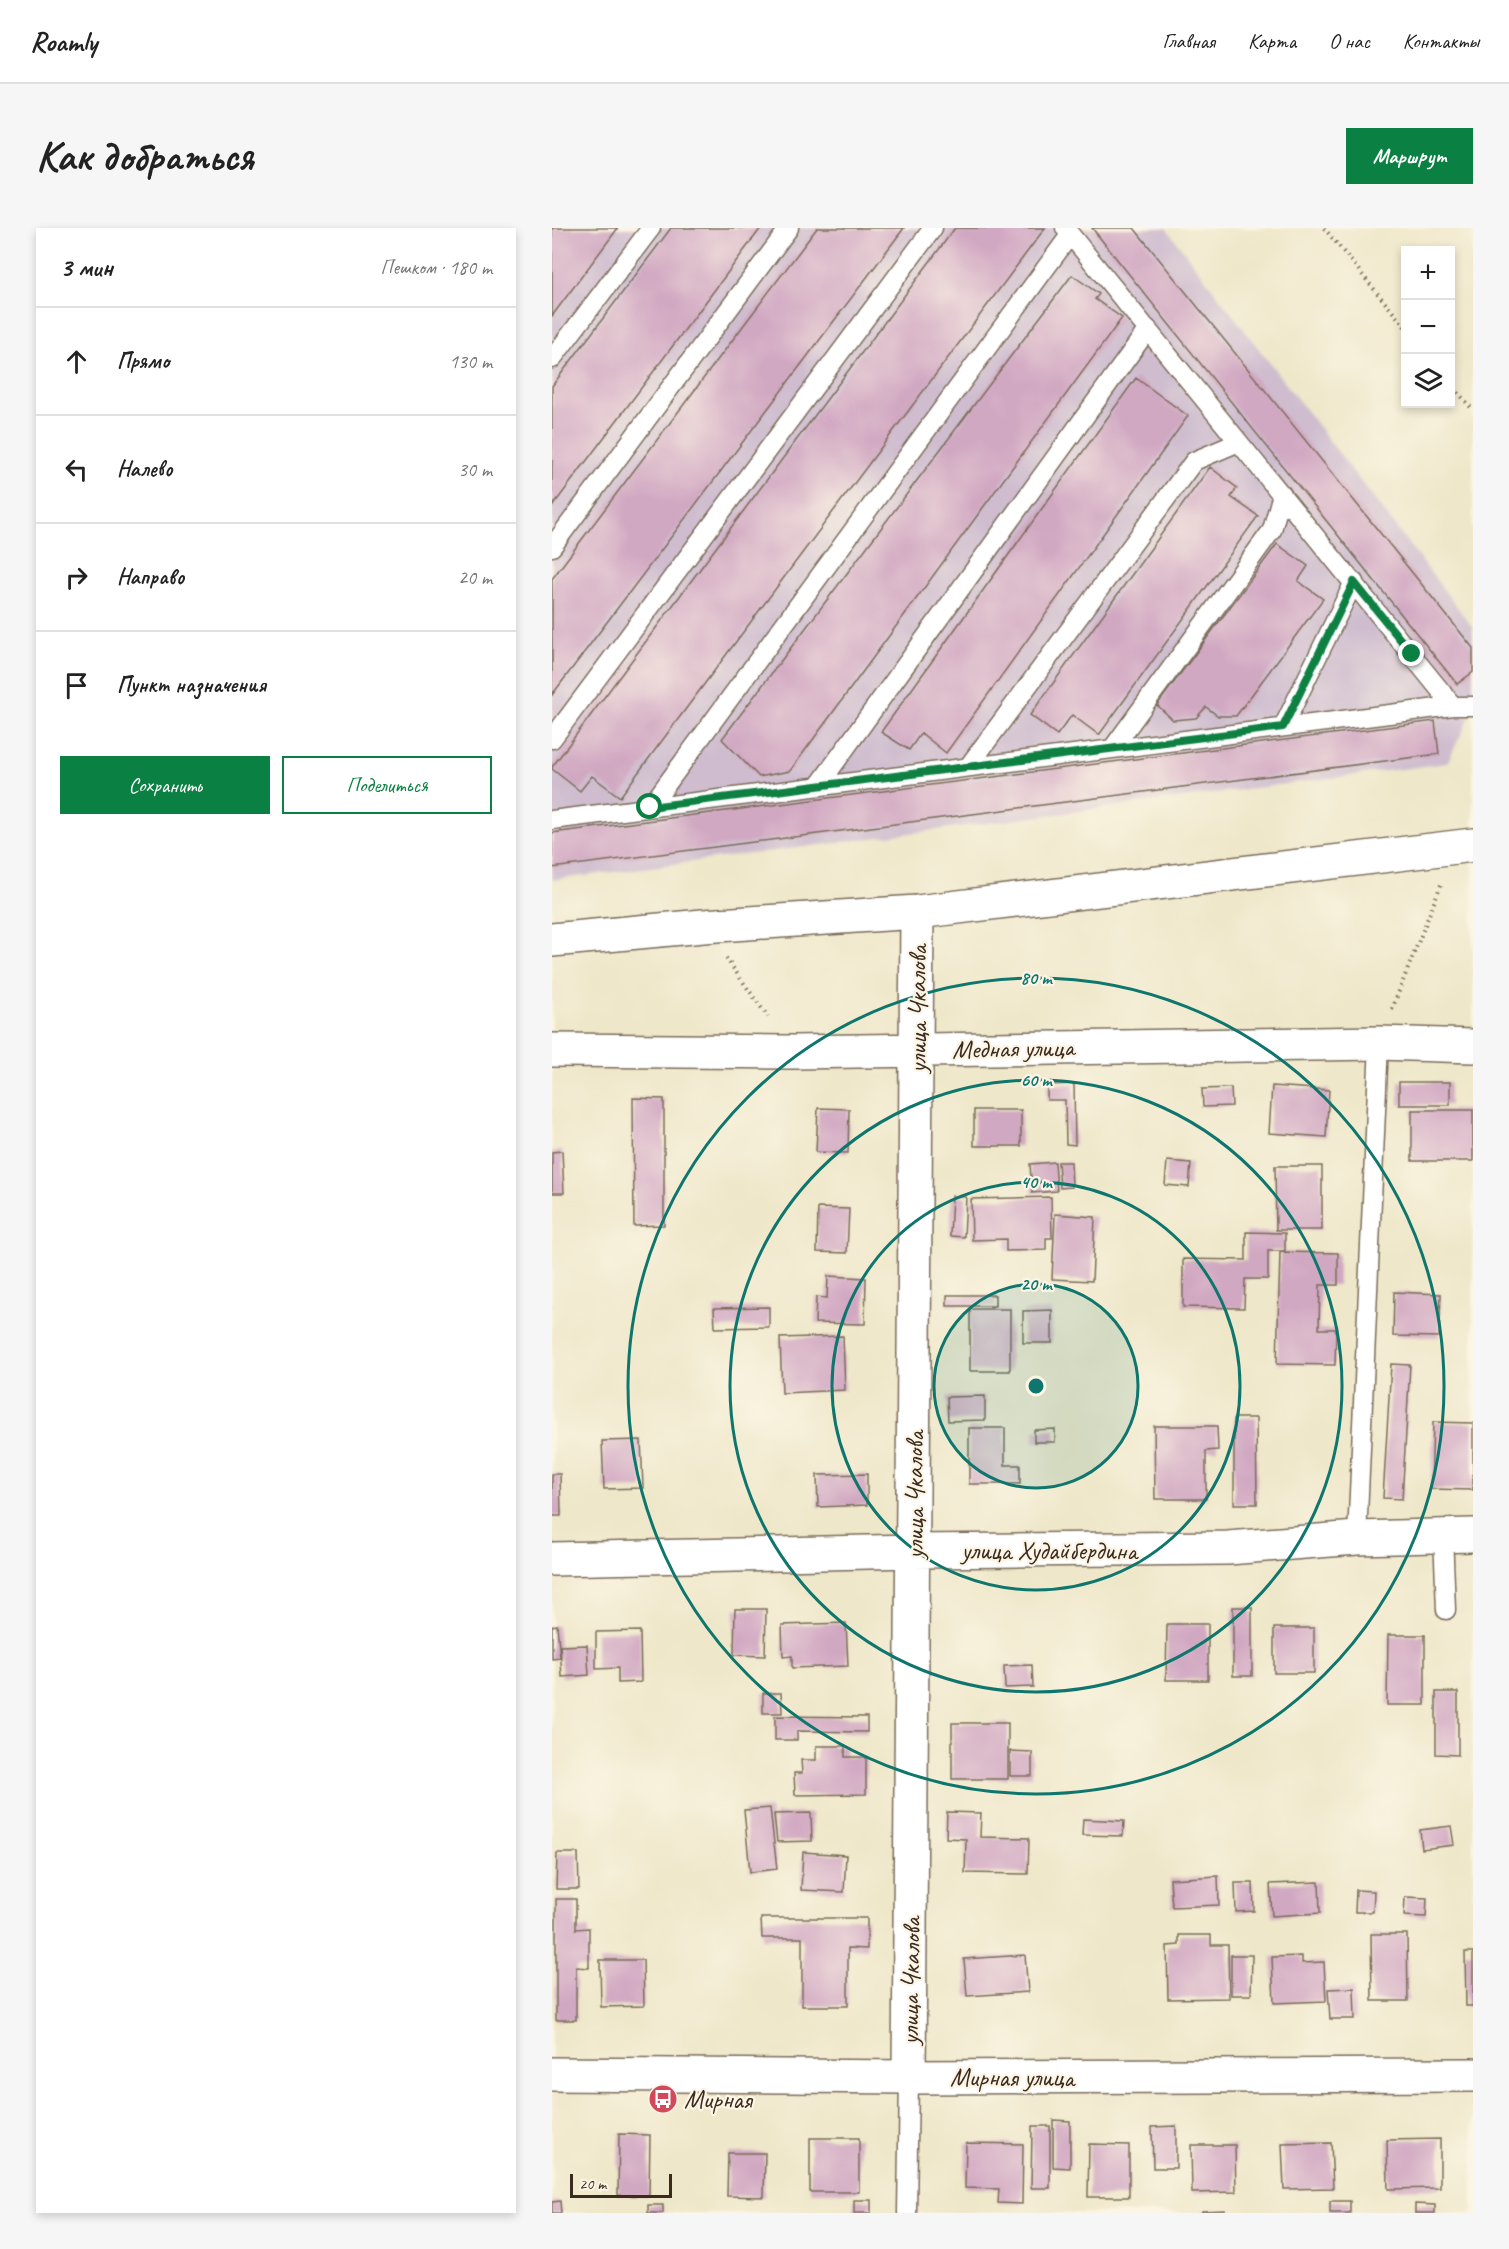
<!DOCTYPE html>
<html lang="ru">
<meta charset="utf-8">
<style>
body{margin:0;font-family:Caveat,sans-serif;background:#f6f6f6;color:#222}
.controls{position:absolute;right:18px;top:18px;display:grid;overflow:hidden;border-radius:0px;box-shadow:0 3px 9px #0003}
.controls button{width:54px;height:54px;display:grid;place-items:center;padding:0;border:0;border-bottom:2px solid #e0e0e0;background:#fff;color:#222;font:30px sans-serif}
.scale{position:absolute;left:18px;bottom:15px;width:102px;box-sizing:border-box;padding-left:6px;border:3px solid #3b2a1e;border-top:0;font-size:16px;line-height:21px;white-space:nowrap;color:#3b2a1e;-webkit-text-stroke:4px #fcf5e5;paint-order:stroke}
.stop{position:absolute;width:18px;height:18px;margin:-14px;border:4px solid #0b8043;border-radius:50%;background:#fff}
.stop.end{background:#0b8043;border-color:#fff;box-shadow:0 2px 6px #0008}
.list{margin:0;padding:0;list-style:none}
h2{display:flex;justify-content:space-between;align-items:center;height:78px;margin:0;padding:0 24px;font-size:26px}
h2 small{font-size:20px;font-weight:400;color:#767676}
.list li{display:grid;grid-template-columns:39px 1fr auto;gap:18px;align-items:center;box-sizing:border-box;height:108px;padding:0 24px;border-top:2px solid #e0e0e0}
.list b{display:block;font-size:22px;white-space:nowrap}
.list em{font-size:20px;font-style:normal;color:#767676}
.actions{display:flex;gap:12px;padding:18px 24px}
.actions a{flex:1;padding:14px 0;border:2px solid #0b8043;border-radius:0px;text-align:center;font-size:21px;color:#0b8043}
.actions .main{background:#0b8043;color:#fff}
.icon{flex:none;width:33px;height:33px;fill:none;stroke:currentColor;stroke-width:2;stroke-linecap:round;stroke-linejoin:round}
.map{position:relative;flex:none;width:921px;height:1985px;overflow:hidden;border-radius:0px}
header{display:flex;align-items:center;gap:36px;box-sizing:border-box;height:84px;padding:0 30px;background:#fff;border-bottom:2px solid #e0e0e0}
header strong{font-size:28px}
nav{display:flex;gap:33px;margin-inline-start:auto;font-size:21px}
.intro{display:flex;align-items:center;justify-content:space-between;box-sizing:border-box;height:144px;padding:0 36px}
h1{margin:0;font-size:42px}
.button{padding:15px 27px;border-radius:0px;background:#0b8043;color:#fff;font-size:21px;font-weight:700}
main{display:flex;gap:36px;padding:0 36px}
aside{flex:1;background:#fff;border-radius:0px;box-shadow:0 3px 9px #0003}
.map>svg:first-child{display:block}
</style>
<header>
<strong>Roamly</strong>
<nav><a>Главная</a><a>Карта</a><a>О нас</a><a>Контакты</a></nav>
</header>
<div class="intro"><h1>Как добраться</h1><a class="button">Маршрут</a></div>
<main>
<aside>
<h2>3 мин<small>Пешком · 180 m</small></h2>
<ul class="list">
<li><svg class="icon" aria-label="ahead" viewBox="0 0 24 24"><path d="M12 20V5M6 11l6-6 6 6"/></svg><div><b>Прямо</b></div><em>130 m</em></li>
<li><svg class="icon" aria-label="left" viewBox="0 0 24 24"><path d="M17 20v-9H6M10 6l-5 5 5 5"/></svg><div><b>Налево</b></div><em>30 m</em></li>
<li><svg class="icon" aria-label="right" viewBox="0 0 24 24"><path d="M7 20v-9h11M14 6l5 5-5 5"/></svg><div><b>Направо</b></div><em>20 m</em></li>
<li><svg class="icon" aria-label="arrive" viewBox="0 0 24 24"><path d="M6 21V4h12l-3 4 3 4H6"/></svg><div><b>Пункт назначения</b></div></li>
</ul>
<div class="actions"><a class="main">Сохранить</a><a>Поделиться</a></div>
</aside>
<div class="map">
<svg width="921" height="1985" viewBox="0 0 921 1985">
<rect width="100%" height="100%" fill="#fcf5e5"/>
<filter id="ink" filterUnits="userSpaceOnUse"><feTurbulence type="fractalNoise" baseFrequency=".0167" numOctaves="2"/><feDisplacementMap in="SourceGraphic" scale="12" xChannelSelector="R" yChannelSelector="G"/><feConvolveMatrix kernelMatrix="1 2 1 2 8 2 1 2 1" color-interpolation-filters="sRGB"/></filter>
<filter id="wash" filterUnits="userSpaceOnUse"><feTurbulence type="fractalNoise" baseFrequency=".008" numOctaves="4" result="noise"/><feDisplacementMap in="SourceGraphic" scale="24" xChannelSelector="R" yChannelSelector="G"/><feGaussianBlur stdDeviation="1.35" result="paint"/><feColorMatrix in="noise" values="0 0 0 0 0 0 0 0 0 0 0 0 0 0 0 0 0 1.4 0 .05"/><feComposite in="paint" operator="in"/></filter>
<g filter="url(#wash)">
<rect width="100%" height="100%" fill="#eee7c9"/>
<!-- industrial -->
<path fill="#cfbdcf" d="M0,0H614L921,400V482L895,535L0,652Z"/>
<g id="blocks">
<!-- building -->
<path fill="#d1a8c2" d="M0,0H66L0,88Z
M119,0H209L0,279V158Z
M265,0H352L0,467V351Z
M403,0H493L68,569L40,548L28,563L0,541V539Z
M540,0H582L921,420V444L905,456Z
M520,47L547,66L543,71L570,90L238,543L207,549L170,511Z
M584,150L636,188L394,525L369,505L357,522L329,504Z
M658,239L685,260L679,269L706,288L547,507L520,487L505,507L478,487Z
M725,316L756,338L746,353L771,371L684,488H666L654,479L644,490L621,492L605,477Z
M883,493L887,526L0,640V605Z
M847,854H898V877H847Z
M522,856L523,917L514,916L513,872H495V857Z
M720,858L777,862L774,909L717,905Z
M679,860L680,878L651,879L650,861Z
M81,870L112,871V997L82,998Z
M266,880L297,881L296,925L264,924Z
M422,882H469V918H422Z
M860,882H921V933H860Z
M10,923L12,965H0V924Z
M615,933L639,935L637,959L613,957Z
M503,934L505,963L480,965L478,936Z
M506,934H519L520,959L508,960Z
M723,938H770V1002H724Z
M400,968L414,969L412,1009L398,1008Z
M499,969L500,1010H494V1022L454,1023V1011L420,1012L419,971Z
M266,980L297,981L295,1025L265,1024Z
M503,986L543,989L540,1053L500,1051Z
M694,1004L733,1005V1023H716V1051H693L692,1080L631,1079V1031L694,1032Z
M728,1024L786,1025V1057H768L767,1101H784L783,1137L725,1136Z
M276,1048L314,1050L313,1096L263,1095L264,1069L275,1070Z
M842,1064L889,1066L887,1109L841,1108Z
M395,1067H443V1078H395Z
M217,1079V1099L163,1100L162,1080Z
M418,1081H458V1143H418Z
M500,1082V1115H471V1083Z
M291,1108L293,1162L230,1165L228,1110Z
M839,1136L858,1137L850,1271L831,1270Z
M433,1168V1192L396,1193L395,1169Z
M682,1190H704L705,1276H682Z
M881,1194L921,1195V1262L879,1261Z
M602,1198H665L666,1222L654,1223V1271H603Z
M417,1200H453V1237H468V1256H417Z
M503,1201V1214H482V1202Z
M89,1212L91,1260L52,1261L50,1213Z
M0,1246H8L9,1288H0Z
M315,1246V1277L266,1279L265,1247Z
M681,1379H700V1448H681Z
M183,1381H214L213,1428L182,1427Z
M294,1395L296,1438L240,1440V1428L231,1429L230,1397Z
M615,1396H656V1452H614Z
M5,1397L8,1430L0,1431V1398Z
M722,1400H762V1445H722Z
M88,1403L89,1454L66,1455V1440L44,1441V1404Z
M836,1407H873V1477H835Z
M35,1417L37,1447L10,1449L8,1418Z
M480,1437L481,1459L453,1460L452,1438Z
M884,1464H906V1527L884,1526Z
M211,1465H229L230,1485H211Z
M223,1488L315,1489V1504L245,1503V1512H223Z
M400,1495H456V1551H400Z
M264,1518H293V1529H314V1566L243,1567L242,1545H250L249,1532H264Z
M458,1523L480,1524V1548H458Z
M218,1580L225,1641L198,1644L192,1582Z
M395,1584L429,1585L428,1609L477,1610L476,1646L413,1645L414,1611L394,1610Z
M259,1585L260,1613L225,1614L222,1586Z
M531,1591L572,1593L571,1608L530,1607Z
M899,1598L902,1617L870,1621L868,1602Z
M251,1624L294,1627L292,1664L249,1662Z
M5,1625H26L27,1661H4Z
M666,1648L667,1677L620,1679L618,1651Z
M767,1654L768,1685L720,1688L718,1656Z
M683,1655H701L702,1683L684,1684Z
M804,1662L822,1663L821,1684H803Z
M853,1669L875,1670L874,1689L852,1688Z
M4,1671H24V1701L37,1700V1740L24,1739V1792H4Z
M209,1690H315V1721L296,1720V1778H250V1710H210Z
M819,1706H855L856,1773H820Z
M627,1707H659V1717H676L677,1770L616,1771L615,1718L627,1717Z
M913,1724H921V1778H914Z
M473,1727L476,1764L415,1768L412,1731Z
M679,1727H700L699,1767H679Z
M750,1728V1735L772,1734L774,1773L722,1775L720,1729Z
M48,1732H91L92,1778L49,1779Z
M802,1760L803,1791H778L776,1761Z
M501,1892L518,1893V1940L501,1939Z
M480,1898H498V1960H479Z
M624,1898V1940H601L600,1899Z
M67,1906L98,1907L97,1968L66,1967Z
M258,1910H307V1964H258Z
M888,1911V1960L836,1961L835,1912Z
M414,1915L471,1916L470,1976L446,1975L447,1961L413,1960Z
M779,1915L781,1960L732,1961L730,1916Z
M537,1916L577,1917V1969H536Z
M639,1917H683L684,1964L640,1965Z
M176,1925H213L212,1969L175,1968Z
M302,1972H319V1985H302Z
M8,1973L9,1985H0V1974Z
M778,1973H798V1985H778Z
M863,1976L883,1977V1985H863Z
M96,1977H111V1985H96Z
M673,1982V1985H650V1983Z"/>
</g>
</g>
<g filter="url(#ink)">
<use href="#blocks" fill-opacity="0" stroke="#7a6c5a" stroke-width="1.5"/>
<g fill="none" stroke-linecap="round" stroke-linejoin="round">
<!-- service casing -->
<g stroke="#7a6c5a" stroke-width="21">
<path id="service" d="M513,0L901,478
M0,131L99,0
M0,319L237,0
M731,499L802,354
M0,511L381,0
M560,521L720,302L730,266
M416,539L642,233L687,214
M267,557L596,101
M98,579L518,7
M0,592L901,478H921
M891,1306L894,1382
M805,1310L827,815
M355,1985L357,1849"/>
</g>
<!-- minor casing -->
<g stroke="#7a6c5a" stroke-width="36">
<path id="minor" d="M0,712L151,698L365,684L921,617
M0,822L241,824L827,815L921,818
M0,1331L362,1323L676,1320L805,1310L921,1307
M357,1849L365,684"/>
</g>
<!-- secondary casing -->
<g stroke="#7a6c5a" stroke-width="36">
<path id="secondary" d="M0,1846L357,1849L921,1847"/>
</g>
<!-- path -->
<path stroke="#7a6c5a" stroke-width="4" stroke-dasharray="1.5 4.5" stroke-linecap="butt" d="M772,0L854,100
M898,155L921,182
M174,730L216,789
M840,781L890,654"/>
<!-- service -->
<use href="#service" stroke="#fff" stroke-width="18"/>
<!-- minor -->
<use href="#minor" stroke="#fff" stroke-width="33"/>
<!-- secondary -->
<use href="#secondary" stroke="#fff" stroke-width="33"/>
</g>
</g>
<g fill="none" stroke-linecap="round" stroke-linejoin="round" filter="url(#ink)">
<!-- route -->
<path stroke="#0b8043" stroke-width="8" d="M98,579L731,499L802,354L860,426"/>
</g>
<!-- distance rings -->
<circle cx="484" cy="1158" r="102" fill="#0f766e" fill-opacity=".12"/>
<g fill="none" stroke="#0f766e" stroke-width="3">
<circle cx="484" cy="1158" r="102"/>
<circle cx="484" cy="1158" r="204"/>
<circle cx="484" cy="1158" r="306"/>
<circle cx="484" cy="1158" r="408"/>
</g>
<!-- icons -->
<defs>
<g id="bus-disc" transform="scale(1.5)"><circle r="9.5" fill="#d1495b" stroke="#fcf5e5"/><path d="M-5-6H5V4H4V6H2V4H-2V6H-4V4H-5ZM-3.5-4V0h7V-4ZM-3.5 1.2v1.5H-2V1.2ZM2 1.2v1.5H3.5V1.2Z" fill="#fff"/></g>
</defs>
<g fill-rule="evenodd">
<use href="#bus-disc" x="111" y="1871"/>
</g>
<g text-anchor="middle" stroke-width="4.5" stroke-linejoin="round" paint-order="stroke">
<!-- street labels -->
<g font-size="26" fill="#3b2a1e" stroke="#fcf5e5">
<text transform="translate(365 781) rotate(-90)" y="9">улица Чкалова</text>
<text transform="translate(461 820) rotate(-1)" y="9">Медная улица</text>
<text transform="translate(362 1267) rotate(-90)" y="9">улица Чкалова</text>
<text x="497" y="1331">улица Худайбердина</text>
<text transform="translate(358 1753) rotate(-89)" y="9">улица Чкалова</text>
<text x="460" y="1858">Мирная улица</text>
</g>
<!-- poi labels -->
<g font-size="26" fill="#3b2a1e" stroke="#fcf5e5" text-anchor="start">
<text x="132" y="1880">Мирная</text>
</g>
</g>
<circle cx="484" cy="1158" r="9" fill="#0f766e" stroke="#fcf5e5" stroke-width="3"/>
<g font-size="18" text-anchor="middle" font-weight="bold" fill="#0f766e" stroke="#fcf5e5" stroke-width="4.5" stroke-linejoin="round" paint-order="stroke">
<text x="484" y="756">80 m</text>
<text x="484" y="858">60 m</text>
<text x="484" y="960">40 m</text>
<text x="484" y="1062">20 m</text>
</g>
</svg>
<div class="controls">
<button>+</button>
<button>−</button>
<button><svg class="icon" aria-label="layers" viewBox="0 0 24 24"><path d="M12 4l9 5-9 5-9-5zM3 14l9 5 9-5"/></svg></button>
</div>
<div class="scale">20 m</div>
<div class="stop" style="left:98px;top:579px"></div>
<div class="stop end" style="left:860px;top:426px"></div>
</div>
</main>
